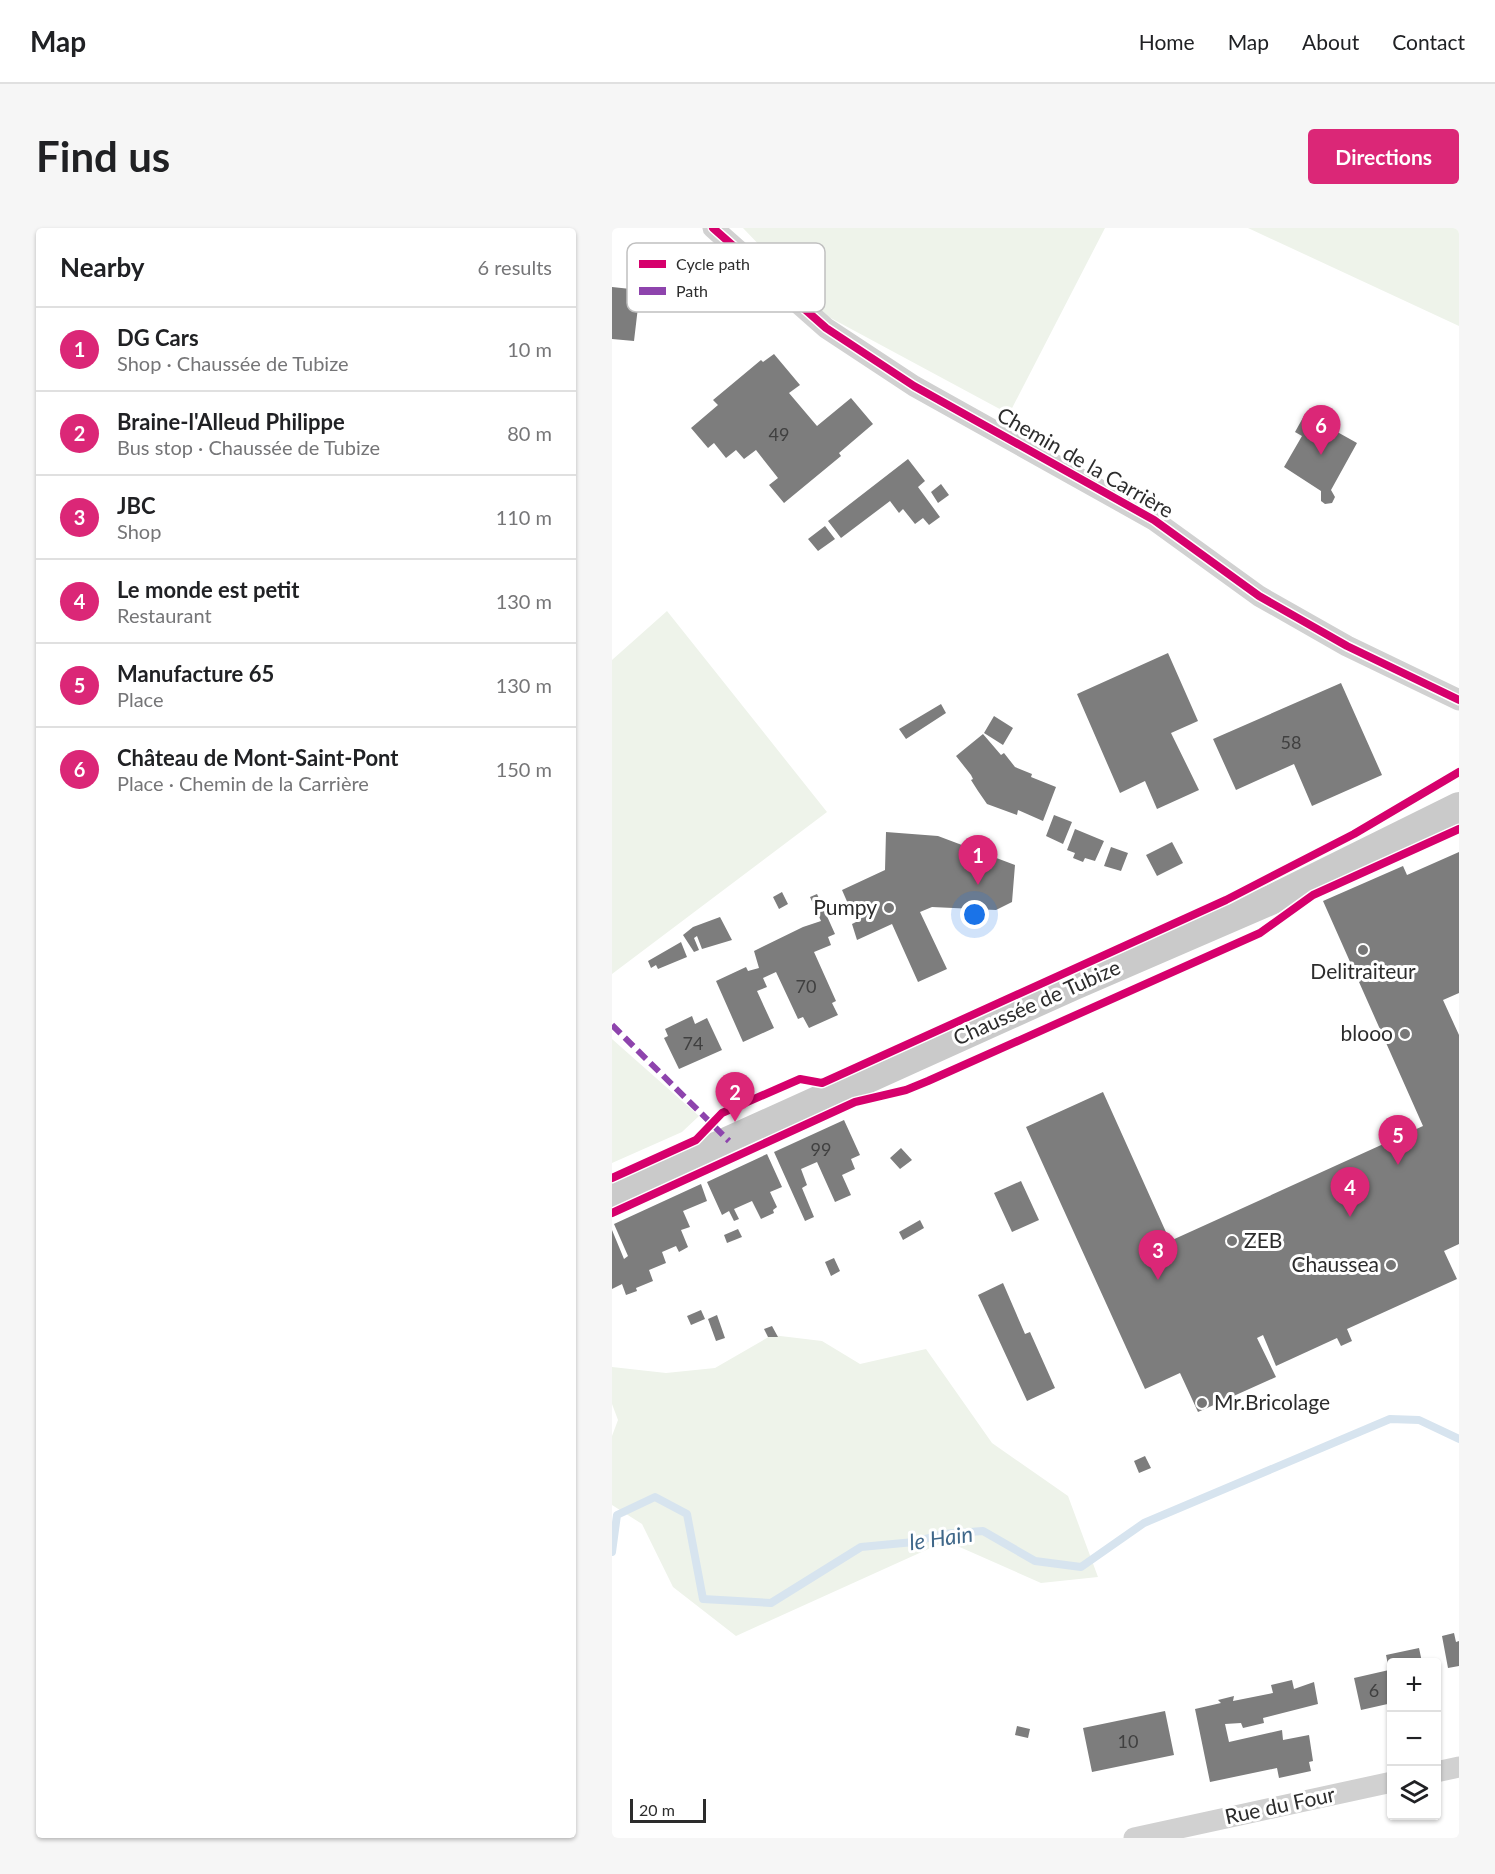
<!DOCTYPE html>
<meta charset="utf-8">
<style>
body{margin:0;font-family:Lato,sans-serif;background:#f6f6f6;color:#202124}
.controls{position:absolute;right:18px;bottom:18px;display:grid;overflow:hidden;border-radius:6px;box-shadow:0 2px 4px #0004}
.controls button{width:54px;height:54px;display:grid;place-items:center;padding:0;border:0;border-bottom:2px solid #e0e0e0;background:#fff;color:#202124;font:30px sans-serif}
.scale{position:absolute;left:18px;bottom:15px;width:76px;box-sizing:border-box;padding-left:6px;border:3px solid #2c2c2c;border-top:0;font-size:16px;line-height:21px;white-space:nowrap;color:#2c2c2c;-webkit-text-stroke:4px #fff;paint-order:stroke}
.you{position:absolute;left:363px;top:687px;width:21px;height:21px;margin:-15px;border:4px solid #fff;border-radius:50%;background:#1a73e8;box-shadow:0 0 0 9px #1a73e833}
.badge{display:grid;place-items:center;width:39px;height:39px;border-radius:50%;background:#db2777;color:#fff;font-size:20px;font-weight:700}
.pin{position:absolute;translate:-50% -50px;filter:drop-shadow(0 2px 3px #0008)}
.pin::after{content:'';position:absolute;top:32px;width:21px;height:18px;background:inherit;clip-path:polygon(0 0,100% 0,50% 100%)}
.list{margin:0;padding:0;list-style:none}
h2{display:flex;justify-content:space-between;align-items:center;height:78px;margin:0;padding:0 24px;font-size:26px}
h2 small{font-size:20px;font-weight:400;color:#757577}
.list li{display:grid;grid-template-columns:39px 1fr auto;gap:18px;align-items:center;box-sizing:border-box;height:84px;padding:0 24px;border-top:2px solid #e0e0e0}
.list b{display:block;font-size:22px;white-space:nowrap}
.list p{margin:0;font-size:20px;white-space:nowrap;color:#757577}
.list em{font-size:20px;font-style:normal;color:#757577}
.icon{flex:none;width:33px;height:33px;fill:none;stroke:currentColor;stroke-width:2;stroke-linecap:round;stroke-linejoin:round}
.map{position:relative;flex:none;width:847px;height:1610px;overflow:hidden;border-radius:6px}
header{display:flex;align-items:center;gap:36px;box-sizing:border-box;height:84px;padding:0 30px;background:#fff;border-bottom:2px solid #e0e0e0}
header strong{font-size:28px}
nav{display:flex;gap:33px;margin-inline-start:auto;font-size:21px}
.intro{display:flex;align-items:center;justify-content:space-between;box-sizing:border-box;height:144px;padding:0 36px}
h1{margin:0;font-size:42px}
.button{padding:15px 27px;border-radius:6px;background:#db2777;color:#fff;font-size:21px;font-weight:700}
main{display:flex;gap:36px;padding:0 36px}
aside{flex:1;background:#fff;border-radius:6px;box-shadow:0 2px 4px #0004}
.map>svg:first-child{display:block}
</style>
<header>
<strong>Map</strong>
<nav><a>Home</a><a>Map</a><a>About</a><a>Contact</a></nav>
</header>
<div class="intro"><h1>Find us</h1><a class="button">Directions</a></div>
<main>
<aside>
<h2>Nearby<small>6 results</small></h2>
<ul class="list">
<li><span class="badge">1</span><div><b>DG Cars</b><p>Shop · Chaussée de Tubize</p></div><em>10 m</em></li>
<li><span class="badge">2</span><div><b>Braine-l'Alleud Philippe</b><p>Bus stop · Chaussée de Tubize</p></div><em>80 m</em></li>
<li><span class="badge">3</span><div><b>JBC</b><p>Shop</p></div><em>110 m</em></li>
<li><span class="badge">4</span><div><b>Le monde est petit</b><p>Restaurant</p></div><em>130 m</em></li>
<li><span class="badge">5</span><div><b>Manufacture 65</b><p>Place</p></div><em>130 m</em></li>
<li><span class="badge">6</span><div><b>Château de Mont-Saint-Pont</b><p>Place · Chemin de la Carrière</p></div><em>150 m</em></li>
</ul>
</aside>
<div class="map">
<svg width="847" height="1610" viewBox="0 0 847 1610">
<rect width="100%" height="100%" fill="#fff"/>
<!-- green -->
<path fill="#eef3ea" d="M131,0H493L397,186L215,88Z
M636,0H847V98Z
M55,383L215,584L0,746V432Z
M0,811L87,888L70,904L0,935Z
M160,1107L210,1113L248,1136L314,1121L380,1215L456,1268L486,1349L429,1355L334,1313L124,1408L61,1359L30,1296L0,1277V1208L6,1192L0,1176V1139L54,1145L103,1140Z"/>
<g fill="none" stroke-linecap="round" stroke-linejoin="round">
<!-- stream -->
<path stroke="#d7e4ef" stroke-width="8" d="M0,1324L5,1287L43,1269L75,1286L91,1371L159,1375L249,1319L302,1314L331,1306L371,1303L423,1333L469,1339L532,1295L778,1191L807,1192L847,1211"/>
</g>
<!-- building -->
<path fill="#7d7d7d" d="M0,59L28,62L22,113L0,111Z
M162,126L188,157L177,165L205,198L239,170L261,196L227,225L229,228L172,275L157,257L166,250L144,222L132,231L124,222L114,230L102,215L96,220L79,200L106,177L101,172L149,132L151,134Z
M693,186L745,215L719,262L723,269L720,275L713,276L709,273V263L672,239L690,208L683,204Z
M296,231L313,253L306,259L328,289L317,297L311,290L303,296L291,281L287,285L278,273L229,310L216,293Z
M329,256L337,267L326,275L319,264Z
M213,298L223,311L206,323L196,311Z
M556,425L586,493L559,505L587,562L545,581L533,553L508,565L465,466Z
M729,455L770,547L700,578L682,536L624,562L601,511Z
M329,476L334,485L294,511L287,501Z
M382,488L401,500L391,517L372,505Z
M371,506L389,527L392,525L403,539L420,546L419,549L444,559L431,593L406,582L405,587L375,576L366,563L359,552L361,551L359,547L344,528Z
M442,587L460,594L451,616L434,608Z
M463,601L492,613L483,633L473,630L471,634L461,630L463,625L455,622Z
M274,604L326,608L403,637L400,674L384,682L320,679L308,684L335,741L306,754L280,696L245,712L240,696L244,694L230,662L273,642Z
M560,614L571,635L545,648L534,627Z
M499,619L516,625L509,643L492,638Z
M847,624V765L831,772L847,807V1016L832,1023L845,1051L735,1101L740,1113L729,1118L725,1110L664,1138L651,1107L645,1110L664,1149L586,1184L568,1145L533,1161L414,899L491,864L558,1013L811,898L711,673L791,638L795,647Z
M170,664L176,676L167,681L161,669Z
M205,666L223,706L216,709L219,717L202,724L224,773L220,775L226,787L197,800L191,789L186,791L164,744L151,750L155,759L145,763L162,800L131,814L104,753L134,739L136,743L147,740L142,723L191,699L209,693L198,669Z
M108,689L120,712L90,721L85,708L82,710L87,722L82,724L71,707L81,699Z
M69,714L75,729L46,741L44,737L39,740L36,733Z
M80,788L83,796L95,790L110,822L67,841L52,810L56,808L53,801Z
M232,892L248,927L239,931L243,941L230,947L239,967L223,974L205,934L189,941L195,957L190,960L202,989L193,993L162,924Z
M289,920L300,932L288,941L278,930Z
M155,926L170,959L158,964L165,979L161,982L162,985L149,991L140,973L122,981L127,991L122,993L117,983L110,987L95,954Z
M409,953L427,992L400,1004L382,965Z
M89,956L95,973L71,983L78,999L69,1002L76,1019L67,1024L64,1018L50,1024L54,1035L37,1042L41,1053L24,1060L25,1063L14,1067L10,1056L0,1061V1002L12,1031L16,1028L2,996Z
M308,992L312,1000L291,1012L287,1004Z
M126,1001L130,1009L115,1015L112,1007Z
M222,1030L228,1043L219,1048L213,1034Z
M391,1055L413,1106L418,1104L443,1160L415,1173L366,1067Z
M89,1082L93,1091L79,1097L75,1088Z
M105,1087L113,1110L104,1113L96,1091Z
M160,1098L166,1109H156L152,1101Z
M533,1228L539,1240L527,1245L522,1233Z
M842,1405L844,1414L847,1413V1438L836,1440L830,1408Z
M807,1420L810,1434H780V1475L749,1482L742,1450L777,1442L774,1427Z
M680,1452L682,1461L702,1454L706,1476L651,1490L652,1495L631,1500L629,1495L613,1496L617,1514L670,1502L671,1512L697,1507L701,1533L697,1534L699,1543L667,1550L665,1540L598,1554L583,1481L609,1475L606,1472L622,1468L621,1473L661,1465L659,1457Z
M553,1483L562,1527L480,1544L471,1500Z
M405,1498L418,1501L416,1510L403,1507Z"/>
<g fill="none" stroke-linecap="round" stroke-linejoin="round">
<!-- minor -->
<path stroke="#d1d1d1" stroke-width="21" d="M101,0L214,100L302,158L542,292L647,368L735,418L847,472
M824,1544L847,1539
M522,1610L780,1554"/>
<!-- secondary -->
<path stroke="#cacaca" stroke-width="30" d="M0,966L462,757L661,671L847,579"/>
<!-- quiet -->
<path stroke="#8e44ad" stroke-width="6" stroke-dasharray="12 6" stroke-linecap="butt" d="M0,797L117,913"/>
<!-- cycleway casing -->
<g stroke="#fff" stroke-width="11">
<path id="cycleway" d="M101,0L214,100L302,158L542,292L647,368L735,418L847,472
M0,950L84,912L110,885L188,851L210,855L614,672L742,606L847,544
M0,985L243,874L294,862L316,853L648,705L701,667L847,601"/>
</g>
<!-- cycleway -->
<use href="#cycleway" stroke="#d6006c" stroke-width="8"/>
</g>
<!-- markers -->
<g fill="#767676" stroke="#fff" stroke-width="2">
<circle cx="277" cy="680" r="6"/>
<circle cx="751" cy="722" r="6"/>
<circle cx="793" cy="806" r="6"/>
<circle cx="620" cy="1013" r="6"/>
<circle cx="779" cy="1037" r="6"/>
<circle cx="590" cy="1175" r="6"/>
</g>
<g text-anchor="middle" stroke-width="6" stroke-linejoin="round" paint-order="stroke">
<!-- number labels -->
<g font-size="18" fill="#404040">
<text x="167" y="213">49</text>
<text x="679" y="521">58</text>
<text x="194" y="765">70</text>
<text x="81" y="822">74</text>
<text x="209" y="928">99</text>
<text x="762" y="1469">6</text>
<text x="516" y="1520">10</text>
</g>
<!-- street labels -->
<g font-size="21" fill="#2c2c2c" stroke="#fff">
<text transform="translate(473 235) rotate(30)" y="7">Chemin de la Carrière</text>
<text transform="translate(425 775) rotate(-24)" y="7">Chaussée de Tubize</text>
<text transform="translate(668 1578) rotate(-12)" y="7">Rue du Four</text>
</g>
<!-- poi labels -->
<g font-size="21" fill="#2c2c2c" stroke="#fff" text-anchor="end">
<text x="265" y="687">Pumpy</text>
<text x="751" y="751" text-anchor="middle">Delitraiteur</text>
<text x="781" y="813">blooo</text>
<text x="632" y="1020" text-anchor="start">ZEB</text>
<text x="767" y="1044">Chaussea</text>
<text x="602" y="1182" text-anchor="start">Mr.Bricolage</text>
</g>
<!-- water labels -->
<g font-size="22" font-style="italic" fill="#3f6789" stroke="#fff">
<text transform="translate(329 1310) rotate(-8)" y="8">le Hain</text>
</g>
</g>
<!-- legend -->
<rect x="15" y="15" width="198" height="69" rx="9" fill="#fff" stroke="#c0c0c0" stroke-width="1.5"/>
<rect x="27" y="32" width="27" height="8" fill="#d6006c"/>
<rect x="27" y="59" width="27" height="8" fill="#8e44ad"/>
<g font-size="16" fill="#2c2c2c">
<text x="64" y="42">Cycle path</text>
<text x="64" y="69">Path</text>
</g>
</svg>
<div class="controls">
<button>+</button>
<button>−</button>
<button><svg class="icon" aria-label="layers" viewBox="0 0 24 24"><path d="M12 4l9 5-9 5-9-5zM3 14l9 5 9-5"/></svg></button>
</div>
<div class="scale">20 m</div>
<div class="you"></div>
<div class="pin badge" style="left:366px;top:657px">1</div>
<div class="pin badge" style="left:123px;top:894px">2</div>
<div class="pin badge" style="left:546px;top:1052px">3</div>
<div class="pin badge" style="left:738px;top:989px">4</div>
<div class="pin badge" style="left:786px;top:937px">5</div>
<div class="pin badge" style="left:709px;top:227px">6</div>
</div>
</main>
